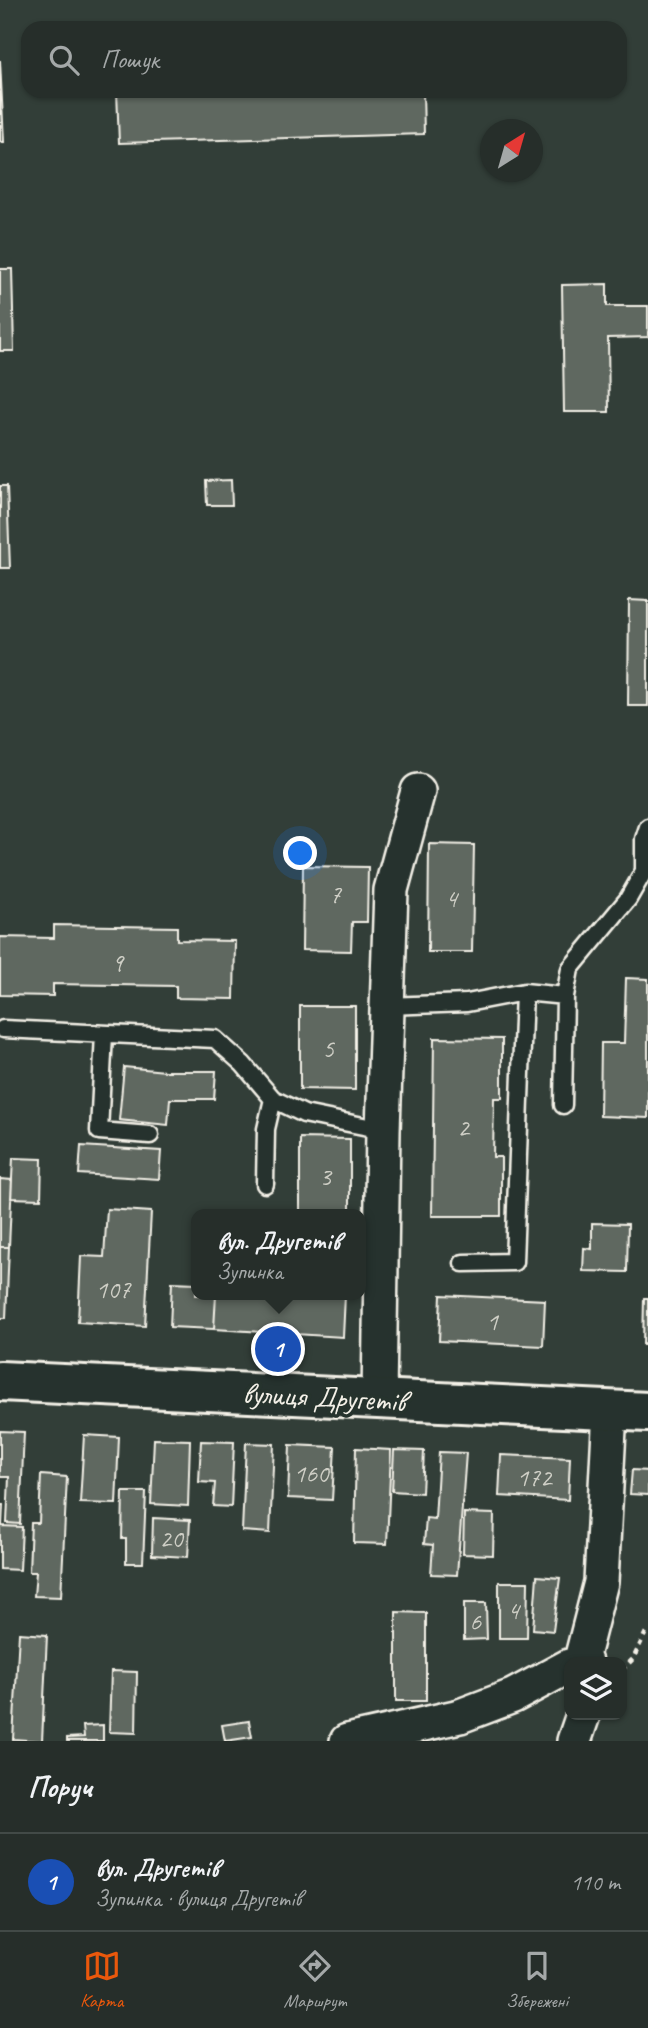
<!DOCTYPE html>
<html lang="uk">
<meta charset="utf-8">
<style>
body{margin:0;font-family:Caveat,sans-serif;background:#323a36;color:#f1f3f6}
.controls{position:absolute;right:21px;bottom:21px;display:grid;overflow:hidden;border-radius:14px;box-shadow:0 2px 5px #0004}
.controls button{width:63px;height:63px;display:grid;place-items:center;padding:0;border:0;border-bottom:2px solid #424a47;background:#262e2a;color:#f1f3f6;font:35px sans-serif}
.compass{position:absolute;left:480px;top:119px;width:63px;height:63px;border-radius:50%;background:#262e2a;box-shadow:0 2px 5px #0004;rotate:37deg}
.you{position:absolute;left:301px;top:854px;width:24px;height:24px;margin:-18px;border:5px solid #fff;border-radius:50%;background:#1a73e8;box-shadow:0 0 0 10px #1a73e833}
.badge{display:grid;place-items:center;width:46px;height:46px;border-radius:50%;background:#ea580c;color:#fff;font-size:23px;font-weight:700}
.pin{position:absolute;translate:-50% -50%;border:4px solid #fff;box-shadow:0 2px 7px #0006}
.popup{position:absolute;left:191px;top:1209px;width:175px;height:91px;box-sizing:border-box;display:grid;place-content:center;border-radius:14px;background:#262e2a;filter:drop-shadow(0 2px 5px #0005);font-size:23px;white-space:nowrap;color:#a4a8a8}
.popup b{font-size:26px;color:#f1f3f6}
.popup::after{content:'';position:absolute;left:50%;top:100%;margin-left:-14px;border:14px solid transparent;border-top-color:#262e2a}
.list{margin:0;padding:0;list-style:none}
h2{display:flex;justify-content:space-between;align-items:center;height:91px;margin:0;padding:0 28px;font-size:30px}
h2 small{font-size:23px;font-weight:400;color:#a4a8a8}
.list li{display:grid;grid-template-columns:46px 1fr auto;gap:21px;align-items:center;box-sizing:border-box;height:98px;padding:0 28px;border-top:2px solid #424a47}
.list b{display:block;font-size:26px;white-space:nowrap}
.list p{margin:0;font-size:23px;white-space:nowrap;color:#a4a8a8}
.list em{font-size:23px;font-style:normal;color:#a4a8a8}
.icon{flex:none;width:38px;height:38px;fill:none;stroke:currentColor;stroke-width:2;stroke-linecap:round;stroke-linejoin:round}
.map{position:relative;flex:none;width:648px;height:1741px;overflow:hidden}
.search{position:absolute;background:#262e2a;box-shadow:0 2px 5px #0004;left:21px;right:21px;top:21px;height:77px;display:flex;align-items:center;gap:18px;box-sizing:border-box;padding:0 24px;border-radius:21px;color:#a4a8a8;font-size:26px}
.sheet{height:189px;background:#262e2a}
nav{display:flex;justify-content:space-around;align-items:center;box-sizing:border-box;height:98px;border-top:2px solid #424a47;background:#262e2a;font-size:19px;color:#a4a8a8}
nav a{display:grid;justify-items:center;gap:4px}
nav .on{color:#ea580c}
.map>svg:first-child{display:block}
</style>
<div class="map">
<svg width="648" height="1741" viewBox="0 0 648 1741">
<rect width="100%" height="100%" fill="#323e38"/>
<filter id="ink" filterUnits="userSpaceOnUse"><feTurbulence type="fractalNoise" baseFrequency=".0143" numOctaves="2"/><feDisplacementMap in="SourceGraphic" scale="14" xChannelSelector="R" yChannelSelector="G"/><feConvolveMatrix kernelMatrix="1 2 1 2 8 2 1 2 1" color-interpolation-filters="sRGB"/></filter>
<g filter="url(#ink)">
<!-- building -->
<path fill="#5f6861" stroke="#f4f1e8" stroke-width="2" d="M0,60L4,142H0Z
M117,91H423L424,134L119,143Z
M0,269H12L14,351H0Z
M607,284V306H648V337L608,338L609,412H564L562,285Z
M231,480L232,505H207L206,481Z
M0,486H7L10,568H0Z
M629,600L648,601V706H628Z
M429,844L474,845L472,952H428Z
M303,866L368,867L367,922H352L351,951L302,950Z
M54,925L177,927V940L235,941L234,999L176,998V986L53,984V996L0,995V937L54,938Z
M626,978L648,979V1118L600,1116L601,1043H624Z
M300,1006H355V1090L300,1089Z
M434,1038L502,1039V1098H494L493,1157H501V1216H432Z
M124,1067L165,1071H216L214,1099H170L168,1125L119,1120Z
M300,1138L350,1139V1214H300Z
M81,1146L161,1151L159,1179L79,1174Z
M13,1158L42,1159L41,1199L11,1198Z
M0,1179L12,1180L9,1247H0Z
M107,1209L151,1212L145,1326L78,1322L81,1256L104,1257Z
M592,1223L628,1224L627,1272L583,1271L584,1248L592,1249Z
M0,1247H9L6,1318H0Z
M172,1282L196,1283V1295H216L214,1329L170,1327Z
M216,1295H345L343,1337L214,1329Z
M441,1295L545,1300L543,1346L439,1341Z
M644,1298H648V1345H643Z
M0,1431L24,1432L20,1524L7,1523L9,1477H0Z
M84,1435L119,1437L116,1504L80,1503Z
M154,1439L190,1440L188,1506L151,1504Z
M201,1441L234,1442L231,1507L213,1506L215,1483L199,1482Z
M246,1443L274,1444L270,1533L242,1531Z
M290,1445L335,1447L332,1500L288,1498Z
M356,1448L391,1450L387,1544L354,1543Z
M394,1450L424,1451L422,1493L392,1491Z
M439,1452L466,1453L457,1575L431,1574L433,1545L424,1544L426,1518L435,1519Z
M501,1455L570,1458L568,1500L499,1496Z
M632,1470L648,1471V1495L630,1494Z
M41,1475L67,1477L61,1597L34,1596L36,1572H29L31,1523H39Z
M123,1492H146L143,1563H126V1539H122Z
M0,1505H3L2,1526L22,1527L20,1570L0,1569Z
M464,1513L494,1514L493,1555L463,1554Z
M153,1518L190,1520L188,1557L152,1555Z
M537,1576L560,1578L553,1631L533,1629Z
M499,1582H528L527,1638H499Z
M464,1603H486L487,1639L464,1640Z
M396,1612L426,1613V1701H396Z
M19,1633L47,1635L42,1741L13,1739Z
M111,1671L137,1672L136,1733L109,1732Z
M249,1721L252,1737L225,1741L222,1725Z
M103,1725V1741H67V1738L84,1737L83,1726Z"/>
<g fill="none" stroke-linecap="round" stroke-linejoin="round">
<!-- service casing -->
<g stroke="#f4f1e8" stroke-width="21">
<path id="service" d="M387,1006L467,1003L524,992L565,996
M3,1029L215,1039L243,1064L273,1099L304,1114L383,1130
M104,1034L99,1131L150,1135
M563,1105L565,996L570,969L628,899L644,871V839L648,827
M265,1184L266,1129L273,1099
M463,1263L514,1262L524,992"/>
</g>
<!-- minor casing -->
<g stroke="#f4f1e8" stroke-width="38">
<path id="minor" d="M379,1399L383,1130L391,890L418,791
M585,1662L582,1656L601,1582L610,1410
M347,1741L460,1716L513,1696L569,1666
M574,1741L583,1715"/>
</g>
<!-- secondary casing -->
<g stroke="#f4f1e8" stroke-width="44">
<path id="secondary" d="M0,1381L648,1412"/>
</g>
<!-- path -->
<path stroke="#f4f1e8" stroke-width="4.5" stroke-dasharray="5 5" stroke-linecap="butt" d="M622,1670L633,1659L648,1628"/>
<!-- service -->
<use href="#service" stroke="#26332d" stroke-width="16"/>
<!-- minor -->
<use href="#minor" stroke="#26332d" stroke-width="33"/>
<!-- secondary -->
<use href="#secondary" stroke="#26332d" stroke-width="38"/>
</g>
</g>
<g text-anchor="middle" stroke-width="7" stroke-linejoin="round" paint-order="stroke">
<!-- number labels -->
<g font-size="26" fill="#cfcfc6">
<text x="335" y="903">7</text>
<text x="451" y="907">4</text>
<text x="117" y="971">9</text>
<text x="328" y="1057">5</text>
<text x="463" y="1136">2</text>
<text x="325" y="1185">3</text>
<text x="113" y="1298">107</text>
<text x="492" y="1330">1</text>
<text x="311" y="1482">160</text>
<text x="534" y="1486">172</text>
<text x="171" y="1547">20</text>
<text x="513" y="1619">4</text>
<text x="475" y="1630">6</text>
</g>
<!-- street labels -->
<g font-size="30" fill="#f4f1e8" stroke="#26332d">
<text transform="translate(324 1397) rotate(3)" y="10">вулиця Другетів</text>
</g>
</g>
</svg>
<div class="controls">
<button><svg class="icon" aria-label="layers" viewBox="0 0 24 24"><path d="M12 4l9 5-9 5-9-5zM3 14l9 5 9-5"/></svg></button>
</div>
<svg class="compass" viewBox="-18 -18 36 36"><path d="M0-13l5 13h-10z" fill="#e53935"/><path d="M0 13l5-13h-10z" fill="#a4a8a8"/></svg>
<div class="you"></div>
<div class="pin badge" style="left:278px;top:1349px;background:#1a4fb4">1</div>
<div class="popup"><b>вул. Другетів</b>Зупинка</div>
<div class="search"><svg class="icon" aria-label="search" viewBox="0 0 24 24"><circle cx="10" cy="10" r="6"/><path d="M15 15l6 6"/></svg>Пошук</div>
</div>
<section class="sheet">
<h2>Поруч<small></small></h2>
<ul class="list">
<li><span class="badge" style="background:#1a4fb4">1</span><div><b>вул. Другетів</b><p>Зупинка · вулиця Другетів</p></div><em>110 m</em></li>
</ul>
</section>
<nav>
<a class="on"><svg class="icon" aria-label="map" viewBox="0 0 24 24"><path d="M3 6l6-2 6 2 6-2v14l-6 2-6-2-6 2zM9 4v14M15 6v14"/></svg>Карта</a>
<a><svg class="icon" aria-label="directions" viewBox="0 0 24 24"><path d="M12 3l9 9-9 9-9-9zM9 14v-3h6M13 9l2 2-2 2"/></svg>Маршрут</a>
<a><svg class="icon" aria-label="saved" viewBox="0 0 24 24"><path d="M7 4h10v16l-5-4-5 4z"/></svg>Збережені</a>
</nav>
